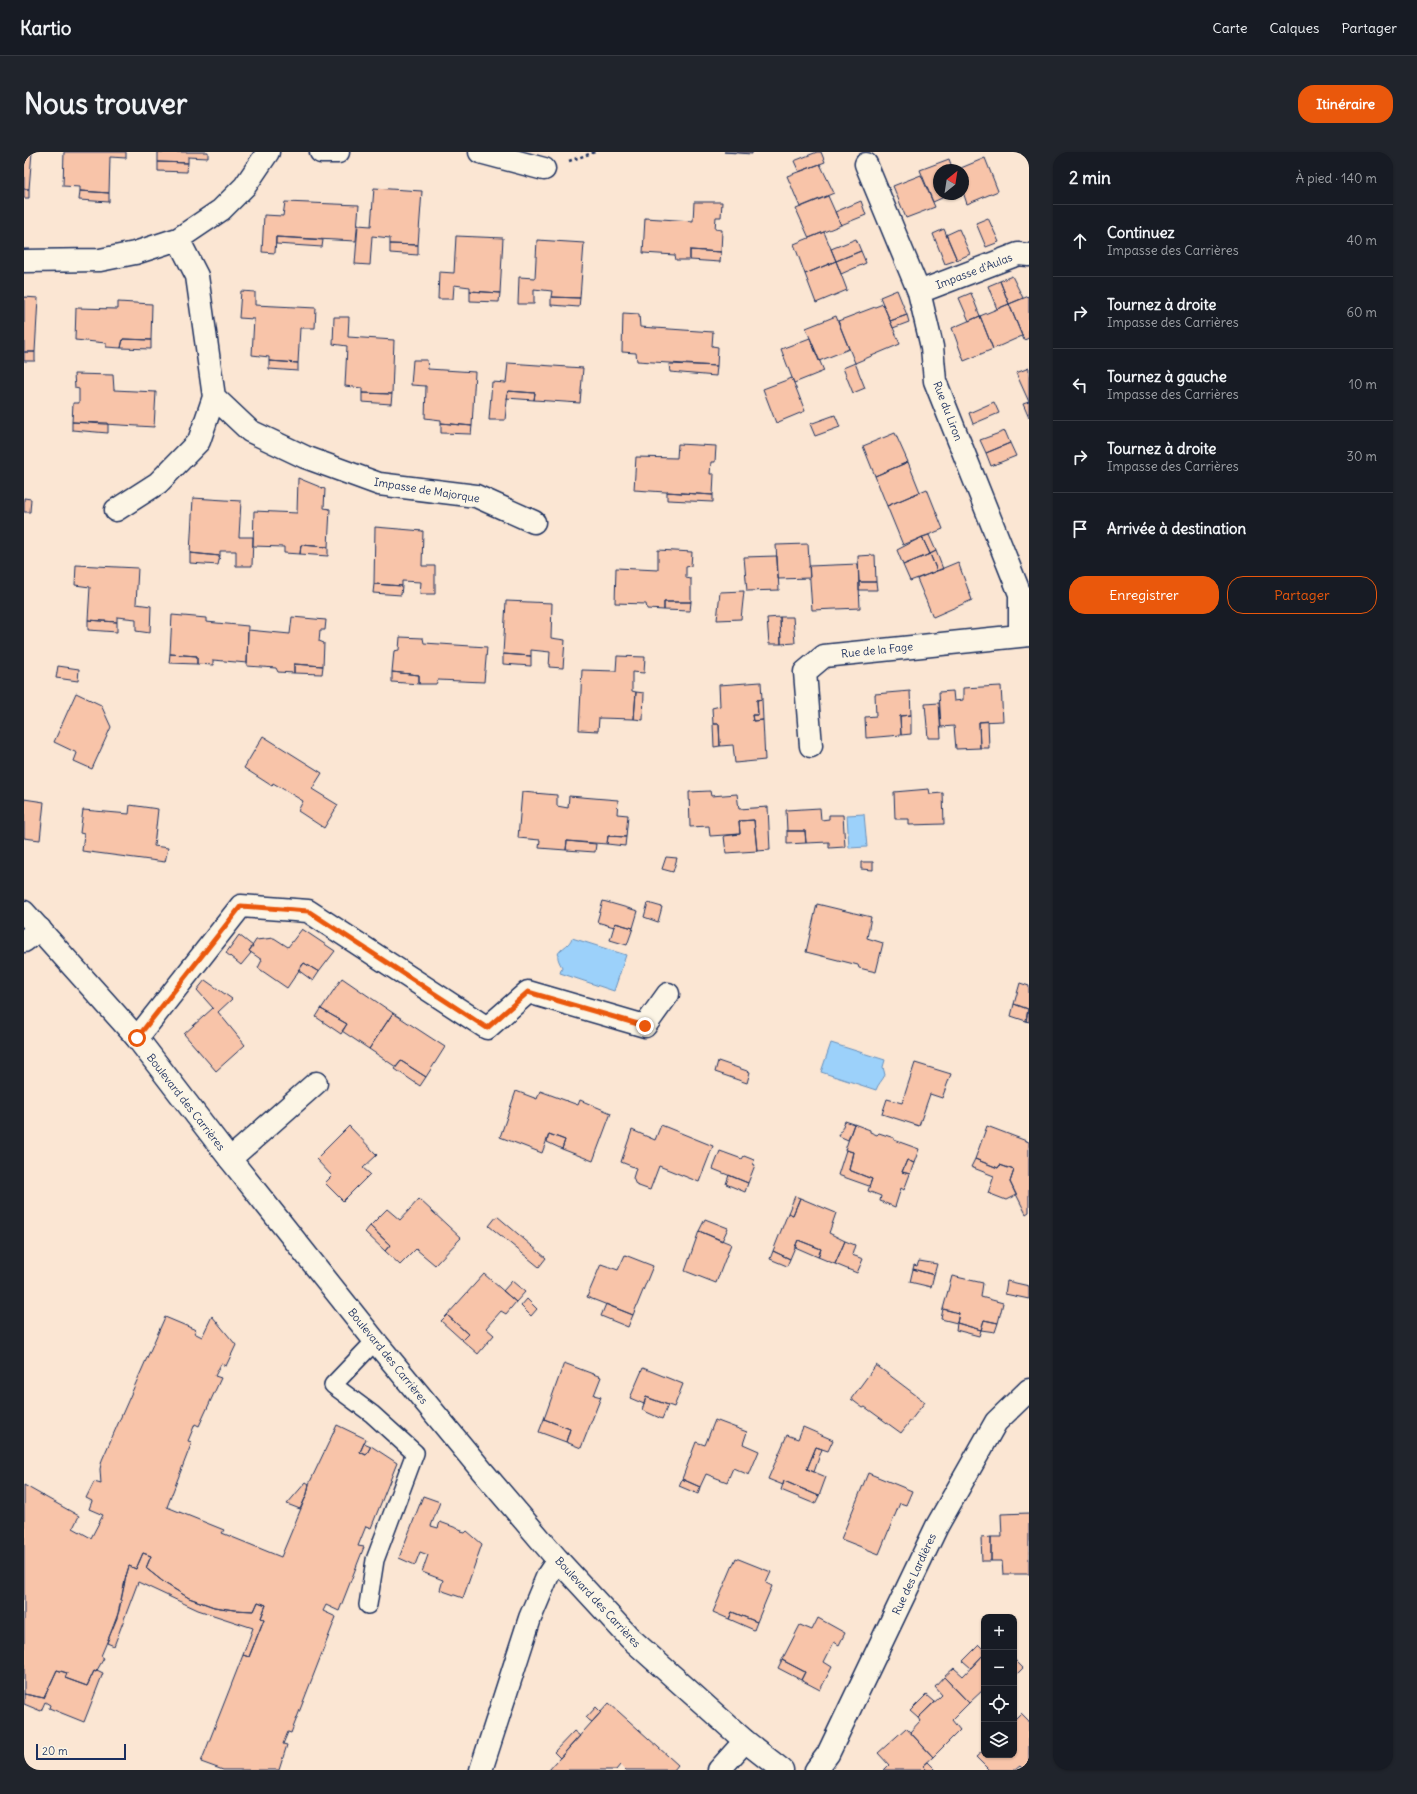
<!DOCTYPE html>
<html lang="fr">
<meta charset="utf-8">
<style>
body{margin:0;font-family:Delius,sans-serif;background:#20242c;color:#f1f3f6}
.controls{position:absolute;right:12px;bottom:12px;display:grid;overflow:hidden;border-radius:8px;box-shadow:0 1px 3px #0004}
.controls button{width:36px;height:36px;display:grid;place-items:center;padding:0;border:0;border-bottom:1px solid #363941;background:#171b24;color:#f1f3f6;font:20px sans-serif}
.compass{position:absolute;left:909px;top:12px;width:36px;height:36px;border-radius:50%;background:#171b24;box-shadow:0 1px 3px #0004;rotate:30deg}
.scale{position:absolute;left:12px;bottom:10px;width:90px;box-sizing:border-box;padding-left:4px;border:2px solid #1b2f5e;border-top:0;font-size:11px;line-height:14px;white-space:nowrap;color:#1b2f5e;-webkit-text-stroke:3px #fcf5e5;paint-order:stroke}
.stop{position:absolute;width:12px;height:12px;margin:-9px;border:3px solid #ea580c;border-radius:50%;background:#fff}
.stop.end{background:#ea580c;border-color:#fff;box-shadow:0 1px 4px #0008}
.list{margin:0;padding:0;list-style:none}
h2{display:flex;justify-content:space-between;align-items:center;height:52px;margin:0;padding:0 16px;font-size:17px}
h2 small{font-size:13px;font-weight:400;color:#9ea1a6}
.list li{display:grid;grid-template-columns:26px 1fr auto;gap:12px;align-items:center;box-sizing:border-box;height:72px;padding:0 16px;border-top:1px solid #363941}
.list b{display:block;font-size:15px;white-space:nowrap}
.list p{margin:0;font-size:13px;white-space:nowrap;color:#9ea1a6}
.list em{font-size:13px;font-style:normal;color:#9ea1a6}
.actions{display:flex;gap:8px;padding:12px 16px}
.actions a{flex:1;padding:9px 0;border:1px solid #ea580c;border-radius:16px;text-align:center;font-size:14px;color:#ea580c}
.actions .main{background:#ea580c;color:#fff}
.icon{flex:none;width:22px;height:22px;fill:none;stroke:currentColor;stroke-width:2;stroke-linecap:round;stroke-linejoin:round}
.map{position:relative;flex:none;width:1005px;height:1618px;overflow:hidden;border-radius:16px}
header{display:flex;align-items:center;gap:24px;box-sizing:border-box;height:56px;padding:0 20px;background:#171b24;border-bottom:1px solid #363941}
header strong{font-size:19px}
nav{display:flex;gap:22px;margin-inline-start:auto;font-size:14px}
.intro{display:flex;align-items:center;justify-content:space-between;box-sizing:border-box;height:96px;padding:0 24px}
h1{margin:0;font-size:28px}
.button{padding:10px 18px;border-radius:16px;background:#ea580c;color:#fff;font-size:14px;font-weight:700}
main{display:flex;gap:24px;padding:0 24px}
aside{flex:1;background:#171b24;border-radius:16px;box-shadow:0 1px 3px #0004}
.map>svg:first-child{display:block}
</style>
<header>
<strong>Kartio</strong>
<nav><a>Carte</a><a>Calques</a><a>Partager</a></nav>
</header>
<div class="intro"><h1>Nous trouver</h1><a class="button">Itinéraire</a></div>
<main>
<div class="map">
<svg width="1005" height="1618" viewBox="0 0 1005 1618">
<rect width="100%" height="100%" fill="#fbe6d3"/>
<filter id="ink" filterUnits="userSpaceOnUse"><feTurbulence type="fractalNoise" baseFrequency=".025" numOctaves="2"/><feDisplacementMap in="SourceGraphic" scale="8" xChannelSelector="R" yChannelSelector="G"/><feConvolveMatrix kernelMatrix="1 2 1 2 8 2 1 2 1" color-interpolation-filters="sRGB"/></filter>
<g filter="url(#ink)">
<!-- water -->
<path fill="#9cd1fa" stroke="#6890bc" d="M840,662L843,695L825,696L823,663Z
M548,786L602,803L590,839L536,821L538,815C526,796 543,799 548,786Z
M807,891L861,908L859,915L861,923C858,929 854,932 852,938L797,920Z"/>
<!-- building -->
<path fill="#f8c4a9" stroke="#1b2f5e" d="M0,0H8L5,37H0Z
M40,0H102V6L86,5L85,41L56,39V35L39,34Z
M134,0H184V6L164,5V11L134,10Z
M700,0H728V2Z
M793,0H797L801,10L775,20L770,9Z
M961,6L974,39L943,52L939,40V18H932Z
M925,7L929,18H915V42H927L909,50L896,18Z
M134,10L164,11L163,20L134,19Z
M796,12L810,41L776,55L763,24Z
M897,23L911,55L882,66L869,34Z
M350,36L398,39L394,93L366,92V86L348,84L346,113L331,112L334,73L347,74Z
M0,37H5V46H0Z
M56,39L85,41V50L55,48Z
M804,44L817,73L785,86L772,57Z
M837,49L842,63L817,73L811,60Z
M261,50L335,53L332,89L252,85L251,101L238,100L240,63L259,64Z
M670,50H698L697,65H692L691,77L698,78L697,100L666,98V108H652L651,103L619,101L621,66L669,69Z
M964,66L975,90L962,95L952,71Z
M920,77L933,108L921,112L909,82Z
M935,77L946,102L933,108L922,83Z
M800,80L812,109L781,122L770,92Z
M432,84L479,86L476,141L446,139V135L430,133L429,147H414L415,120L430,121Z
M252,85L299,88L298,95L252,92Z
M832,87L837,99L812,109L807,97Z
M513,88L560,91L556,146L527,145L528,139L510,137V152H494L495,125L511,126Z
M366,92L394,93V103L366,101Z
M666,98L697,100L696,110L666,108Z
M837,99L842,111L817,122L812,109Z
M812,109L823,138L792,151L781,122Z
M988,124L999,146L985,152L976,129Z
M976,129L985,152L973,157L964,134Z
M873,138L883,163L866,169L856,145Z
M217,139L231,140V153L292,156L291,176H276L274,211L245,209V205L228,203L230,167L215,166Z
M446,139L476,141L475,150L446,149Z
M947,141L956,164L945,169L935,146Z
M1005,144V186L1000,188L985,152Z
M0,145L14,146L11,200H0Z
M527,145L556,146L555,155L527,153Z
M94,150L128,152L127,188L99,187L97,196L82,195V191L51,188L52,156L94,157Z
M859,152L876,192L831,211L814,169Z
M985,152L998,184L969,197L956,164Z
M599,161L615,162L616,175L689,180L688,194L694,195L693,214L613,209L612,201L598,200Z
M883,163L885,170L869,176L866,169Z
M812,164L825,197L795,209L782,176Z
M956,164L969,197L940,209L928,176Z
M310,165H325L324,185L370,188L368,242L338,241V236L321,234L323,194L309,192Z
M786,186L800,219L770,231L757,197Z
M99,187L127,188V197L97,196Z
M0,200H11V209H0Z
M389,208H403L404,217L451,220L448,274L417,271V268L401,266L402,234L387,233Z
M245,209L274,211V219L245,217Z
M484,211L559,216L556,251L510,248L511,241L484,239L481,268H465L468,230L482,231Z
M831,211L841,236L829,241L819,216Z
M645,212L693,214L692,224L646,220Z
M1005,216V250L992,221Z
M50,222L89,223L90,238L132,240L130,275L48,270L49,251H55V237L51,236Z
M768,226L781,259L752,271L739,237Z
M484,239L511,241L510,248L482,246Z
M338,241L368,242L367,252L338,250Z
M970,250L975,261L949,272L945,261Z
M1005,250V266L999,252Z
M811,263L816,275L791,284L786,272Z
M48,270L84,271V281L48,278Z
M417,271L448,274L447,282L417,281Z
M981,279L986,291L962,301L956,288Z
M871,281L884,310L851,324L839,294Z
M986,291L992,304L967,314L962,301Z
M654,292L692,294L691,310H687L686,322H690L689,343L610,338L612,305L653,306Z
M884,310L896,340L863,354L851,324Z
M274,326L301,337L300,356L306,357L304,395L277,393L276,402L260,401V395L229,394L230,359L273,361Z
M903,337L919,377L879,393L863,354Z
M643,340L689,343V350L643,348Z
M0,346L7,347L6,360H0Z
M169,346L217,349L215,385H229L228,414H212V399H196V404L166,401Z
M351,375L399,379L398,414H411V442H396L397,430L378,429V434L350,432Z
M905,383L912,399L906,402L898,385Z
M898,385L906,402L879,413L873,398Z
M784,392L786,426L754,427L752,393Z
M277,393L304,395V404L276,402Z
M634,398L668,400L667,414L662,415V426L667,427V450H640V458L623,457L622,452L591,451L592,416L634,418Z
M912,399L919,417L913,419L906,402Z
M166,401L196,404L194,413L166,411Z
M906,402L913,419L886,429L879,413Z
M851,403L852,430H835L834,404Z
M753,404L755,438L723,439L720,405Z
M934,410L948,448L909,465L893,427Z
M834,412L836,456L788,458L785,414Z
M52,413L114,416L112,452L127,454L126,481L112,479V467L93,465V470L64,468L66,435L51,433Z
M835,430H852L853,438H835Z
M350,432L378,434L377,443L349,441Z
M720,439L717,467L693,468L696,440Z
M482,449L528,451L527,486L541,488L539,516L525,515L526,500L507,498V504L479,502Z
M640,450H667L666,459L640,458Z
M148,463L182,466V470L224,474L223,511L189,508V513L173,512V504L146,502Z
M268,465L302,468L301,478H296L295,489L300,491L299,514L270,512V521L254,520L252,516L223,514L224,478L266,482Z
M756,465L757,492H745L743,466Z
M756,465H769L771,491L757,492Z
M64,468L93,470V480L64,478Z
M376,485L399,486L400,491L463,495L460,530L414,528L412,532H395V523L368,520L370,499L375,498Z
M146,502L173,504V512L145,511Z
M479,502L507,504V514L479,512Z
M593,504L621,505L620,521L608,520V539L612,540L610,567L575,566L574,579L555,578L558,518L592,519Z
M270,512L299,514L298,522L270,521Z
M34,514L55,517L54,529L32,526Z
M368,520L395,523V532L368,530Z
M737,530L738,547L733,548L734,563H728L729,569L739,568L741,608L711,611L709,593L696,594L695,572H689L688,556L696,554L695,533Z
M977,534L979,569L955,570L956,596L932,597L930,574L917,575L915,540L929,539L930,549L939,548V536Z
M886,539L887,563L876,564L877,583L842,586L841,565L852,564L851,542Z
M612,540L620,541L619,568L610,567Z
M52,541L77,553L87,575L68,617L50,609L53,601L30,590Z
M738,547L739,568L729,569L728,563H734L733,548Z
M915,551L917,586H904L901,552Z
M887,563V582L877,583L876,564Z
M964,569L965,596H956L955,570Z
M689,572H695L696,594L690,595Z
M239,584L298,621L288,637L314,653L300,676L274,659L279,649L249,631L248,634L220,616Z
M905,637L906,642L919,641L920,672L885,673V667H871L870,640Z
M686,639L687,644L713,642L715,657L744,655L746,698L733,699L730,668L715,669L716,682L686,684L685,674L666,675L665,640Z
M498,640L533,643V654L544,656L545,644L594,648L593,662L604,663L602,685L584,684L583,692L543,689L542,698L515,696L516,688L494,686Z
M0,647L20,650L16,688L0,686Z
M106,653L134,657L130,694L144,696L141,710L58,699L60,682L56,681L59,658L105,662Z
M796,656L797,668L805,667V663H819L821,695L805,696V690L782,691L781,679H763L762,658Z
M730,668L733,699L702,701L700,684L716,682L715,669Z
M763,679H781L782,691L763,692Z
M584,684L602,685L601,694L583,692Z
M543,689L572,692L571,700L542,698Z
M642,705L653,706L649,720L638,717Z
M837,710H849V718L837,717Z
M579,749L614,759L609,776L591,771L590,775L573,770Z
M624,751L638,755L634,770L620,765Z
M793,752L847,765L843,786L859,791L852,820L835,816L834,813L782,800Z
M591,771L609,776L603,793L586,788Z
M278,777L311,799L295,820L280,811L263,836L234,816L238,808L225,799L232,788L250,786L264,795Z
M215,783L229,794L225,799L227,801L217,813L202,801Z
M280,811L295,820L289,829L274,818Z
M318,826L369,861L345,897L318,879L323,872L297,857Z
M181,828L208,847L194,860L221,893L192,919L160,882L189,856L173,838Z
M996,831L1005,834V870L1002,869L1004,857L990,852Z
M990,852L1004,857L1002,869L987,864Z
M297,857L323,872L317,882L292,865Z
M369,861L421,895L402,925L377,909L372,915L345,897Z
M377,909L402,925L396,934L371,917Z
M694,909L726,920L723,931L691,920Z
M891,911L927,922L918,946L906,942L895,974L858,962L863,947L878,951Z
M492,939L513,947L516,939L554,953L556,948L587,961L569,1009L538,997L541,988L525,982L518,1001L476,985Z
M821,969L830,972L824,988L815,984Z
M830,972L846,978V980L853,983L855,981L870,986V988L895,997L890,1011L883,1008L878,1020L886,1022L880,1038L877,1036L871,1055L856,1049L857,1044L844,1039L848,1027L825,1018L829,1000L821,998Z
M637,973L689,994L675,1030L635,1014L626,1038L612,1033L609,1026L612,1016L597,1010L608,978L631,988Z
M325,974L353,1003L339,1016L346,1022L319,1049L301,1031L308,1024L292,1007Z
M963,974L1005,990V1060L1002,1062L986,1030L990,1018L976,1013L974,1016L951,1007Z
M525,982L541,988L538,997L523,990Z
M822,998L829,1000L825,1018L848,1027L845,1034L814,1023Z
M696,999L718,1007L720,1004L730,1008L729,1012L731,1013L724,1031L689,1017Z
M951,1007L974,1016L976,1013L990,1018L986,1030L992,1043L982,1048L964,1041L970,1024L947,1015Z
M883,1008L890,1011L886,1022L878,1020Z
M705,1023L724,1031L721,1040L702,1032Z
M771,1044L776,1046L769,1063L764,1061Z
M776,1046L812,1061L805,1081L821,1089L811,1112L794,1105L797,1097L774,1088L766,1107L749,1099L764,1061L769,1063Z
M395,1047L437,1086L411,1113L392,1097L376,1113L361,1099L366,1093L346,1074L363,1057L376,1068Z
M473,1064L522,1106L515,1115L465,1074Z
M681,1067L704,1076L698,1089L675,1079Z
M346,1074L366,1093L361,1099L341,1080Z
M675,1079L707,1092L692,1131L661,1119Z
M774,1088L797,1097L794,1105L771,1095Z
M821,1089L831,1093L828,1103L839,1107L833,1121L811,1112Z
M749,1099L766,1107L763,1114L746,1107Z
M601,1103L629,1114L609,1163L563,1145L577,1112L594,1118Z
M895,1109L913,1112L910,1123L889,1117L890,1113L893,1114Z
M889,1117L910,1123L907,1135L886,1130Z
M460,1122L492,1150L482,1162L477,1159L462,1176L470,1183L454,1202L438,1188L444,1182L423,1163Z
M928,1124L959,1131L957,1145L979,1151L974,1171L960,1168L957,1178L933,1171L935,1161L919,1157Z
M488,1129L501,1140L492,1150L479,1139Z
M983,1129L1005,1134V1147L981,1142Z
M503,1147L513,1157L507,1164L497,1154Z
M582,1152L609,1163L604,1175L577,1164Z
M919,1157L935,1161L933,1171L917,1167Z
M423,1163L444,1182L438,1188L417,1169Z
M188,1164L212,1193L202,1214L197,1212L191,1224L197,1226L175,1274L171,1272L164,1289L168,1290L143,1355L200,1378L198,1381L257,1405L283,1342L285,1332L313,1273L342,1287L336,1300L342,1303L347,1294L373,1311L347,1376L342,1374L334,1394L340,1395L315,1459L302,1453L299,1459L312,1465L267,1581L264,1580L259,1592L263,1593L255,1618H199L177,1610L219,1503L225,1505L240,1467L237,1466L242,1453L234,1450L230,1459L210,1458L190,1455L165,1446L142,1432L123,1417L122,1416L127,1404L119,1401L112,1417L105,1414L102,1424L93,1466L77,1504L80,1506L72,1520L70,1519L63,1534L41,1526L43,1521L33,1518L20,1546L0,1542V1333L55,1364L49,1376L67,1386L79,1363L65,1357L68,1349L62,1346L70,1330L77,1332L76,1317L78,1308L141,1165L172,1178L170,1181L178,1185Z
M960,1168L974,1171L971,1180L957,1178Z
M933,1171L957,1178L955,1184L932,1178Z
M540,1211L577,1225L570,1243L577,1245L557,1296L542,1290L546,1277L520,1267Z
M852,1213L901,1250L877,1281L841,1255L839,1256L827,1247Z
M619,1216L659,1232L650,1255L622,1245L620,1252L606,1246Z
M622,1245L644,1253L638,1267L618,1258Z
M520,1267L546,1277L542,1290L515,1280Z
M691,1268L723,1280L719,1292L735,1299L725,1323L709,1316L703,1330L682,1322L676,1335L658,1327L672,1290L681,1293Z
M779,1275L809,1288L804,1299L792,1295L783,1317L802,1325L795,1344L760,1329L759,1333L744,1327L763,1283L774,1287Z
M340,1291L347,1294L342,1303L336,1300Z
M792,1295L798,1297L790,1320L783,1317Z
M844,1321L888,1339L882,1353L876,1351L855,1402L817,1387Z
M658,1327L676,1335L674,1342L655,1334Z
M760,1329L795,1344L791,1352L757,1338Z
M282,1330L285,1332L283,1342L276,1357L263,1352Z
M399,1344L416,1350L407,1374L414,1376L416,1370L438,1378L437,1380L441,1381L443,1379L458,1392L439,1446L416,1438L419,1428L398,1420L404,1403L396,1400L391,1413L375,1406Z
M1005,1361V1422H979L978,1409H967V1385H978L977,1362Z
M967,1385V1409H958L957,1386Z
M119,1401L127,1404L122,1416L123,1417L142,1432L165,1446L190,1455L210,1458L230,1459L234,1450L242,1453L237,1466L240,1467L225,1505L219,1503L229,1476L174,1458L114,1430L90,1494L83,1491L95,1459L102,1424L105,1414L112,1417Z
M712,1406L747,1420L742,1431L748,1434L733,1470L708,1460L705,1467L689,1460Z
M708,1460L733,1470L730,1478L705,1467Z
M794,1466L821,1481L815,1493L810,1490L800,1510L808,1515L796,1538L777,1528L781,1520L758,1508L776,1473L788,1478Z
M955,1493L960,1498V1502L947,1516L939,1509Z
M960,1502V1537L945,1551L920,1525L930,1516L939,1524Z
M990,1507L999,1516L990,1525Z
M758,1508L781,1520L777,1528L754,1516Z
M33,1518L43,1521L41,1526L63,1534L70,1519L72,1520L73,1518L79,1521L60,1570L25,1556L26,1553L21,1550L17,1559L0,1552V1542L20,1546Z
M920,1525L945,1551L928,1568L936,1578L909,1605L886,1580L896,1569L894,1566L918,1543L911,1535Z
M902,1543L910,1550L894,1566L886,1559Z
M585,1551L654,1613L650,1618H601L596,1613L592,1618H525Z
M572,1555L577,1560L568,1570L562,1566Z
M997,1561L1005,1569V1618H1000L996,1614L991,1618H965L952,1605L960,1598V1603H990V1568Z
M882,1576L909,1605L899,1614L903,1618H860L865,1613L854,1601Z
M550,1579L556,1584L536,1606L530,1600Z
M904,1610L912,1618H903L899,1614Z"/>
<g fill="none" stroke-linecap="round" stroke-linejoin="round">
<!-- service casing -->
<g stroke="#1b2f5e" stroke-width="20">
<path id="service" d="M344,1453L351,1408L391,1301L348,1262L309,1233L351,1189"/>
</g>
<!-- minor casing -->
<g stroke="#1b2f5e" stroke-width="25">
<path id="minor" d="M297,0H314
M456,0L520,17
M842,12L895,140L908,195L911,229L996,442V483
M154,87L173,124L190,245L226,279L281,305L355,332L452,344L510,370
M0,109L76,108L111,101L154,87L197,58L221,34L244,0
M895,140L994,102L1005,103
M92,358L134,331L175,289L190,245
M787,594L781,520L800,504L1005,483
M0,789L16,777
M113,886L217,754L284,759L463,876L504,840L621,874L644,842
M206,1007L292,931
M457,1618L506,1466L524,1423L534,1408
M695,1618L721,1589
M792,1618L804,1602L913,1374L972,1270L1005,1238"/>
</g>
<!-- tertiary casing -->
<g stroke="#1b2f5e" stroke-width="25">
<path id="tertiary" d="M0,760L113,886L206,1007L351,1189L459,1320L534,1408L606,1486L721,1589L758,1618"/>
</g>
<!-- path -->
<path stroke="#1b2f5e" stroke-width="2.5" stroke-dasharray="3 3" stroke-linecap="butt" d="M545,9L571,0"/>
<!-- service -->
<use href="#service" stroke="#fcf5e5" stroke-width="17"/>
<!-- minor -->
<use href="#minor" stroke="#fcf5e5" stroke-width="22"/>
<!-- tertiary -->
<use href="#tertiary" stroke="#fcf5e5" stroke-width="22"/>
</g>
</g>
<g fill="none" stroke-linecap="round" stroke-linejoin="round" filter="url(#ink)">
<!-- route -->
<path stroke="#ea580c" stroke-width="5" d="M113,886L217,754L284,759L463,876L504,840L621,874"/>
</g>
<g text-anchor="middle" stroke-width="4" stroke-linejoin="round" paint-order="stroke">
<!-- street labels -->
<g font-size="11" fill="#1b2f5e" stroke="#fcf5e5">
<text transform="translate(950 119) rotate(-21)" y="4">Impasse d'Aulas</text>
<text transform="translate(924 259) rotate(69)" y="4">Rue du Liron</text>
<text transform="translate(403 338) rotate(9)" y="4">Impasse de Majorque</text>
<text transform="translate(853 498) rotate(-6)" y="4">Rue de la Fage</text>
<text transform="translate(162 950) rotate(52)" y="4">Boulevard des Carrières</text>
<text transform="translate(364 1204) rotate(51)" y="4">Boulevard des Carrières</text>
<text transform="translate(890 1422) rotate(-65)" y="4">Rue des Lardières</text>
<text transform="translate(574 1450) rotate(47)" y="4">Boulevard des Carrières</text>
</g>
</g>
</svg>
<div class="controls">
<button>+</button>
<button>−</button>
<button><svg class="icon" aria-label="locate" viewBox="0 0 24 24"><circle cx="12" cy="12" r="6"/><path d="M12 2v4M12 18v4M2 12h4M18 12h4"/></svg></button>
<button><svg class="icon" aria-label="layers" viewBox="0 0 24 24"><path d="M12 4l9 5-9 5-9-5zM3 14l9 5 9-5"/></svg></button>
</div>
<svg class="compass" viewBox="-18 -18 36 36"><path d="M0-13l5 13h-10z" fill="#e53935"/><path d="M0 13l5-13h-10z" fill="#9ea1a6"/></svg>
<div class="scale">20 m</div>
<div class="stop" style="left:113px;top:886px"></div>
<div class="stop end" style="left:621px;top:874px"></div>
</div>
<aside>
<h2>2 min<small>À pied · 140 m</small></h2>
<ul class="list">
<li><svg class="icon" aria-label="ahead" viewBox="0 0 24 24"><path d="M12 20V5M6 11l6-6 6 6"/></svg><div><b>Continuez</b><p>Impasse des Carrières</p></div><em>40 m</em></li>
<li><svg class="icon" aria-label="right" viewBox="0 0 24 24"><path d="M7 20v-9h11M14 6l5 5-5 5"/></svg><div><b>Tournez à droite</b><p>Impasse des Carrières</p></div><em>60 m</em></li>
<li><svg class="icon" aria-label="left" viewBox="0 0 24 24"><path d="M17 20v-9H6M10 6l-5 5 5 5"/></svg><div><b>Tournez à gauche</b><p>Impasse des Carrières</p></div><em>10 m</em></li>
<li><svg class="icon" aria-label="right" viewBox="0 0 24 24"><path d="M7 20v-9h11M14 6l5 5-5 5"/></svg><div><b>Tournez à droite</b><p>Impasse des Carrières</p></div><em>30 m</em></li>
<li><svg class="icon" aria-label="arrive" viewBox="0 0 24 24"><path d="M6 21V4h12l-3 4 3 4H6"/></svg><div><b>Arrivée à destination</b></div></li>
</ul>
<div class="actions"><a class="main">Enregistrer</a><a>Partager</a></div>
</aside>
</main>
